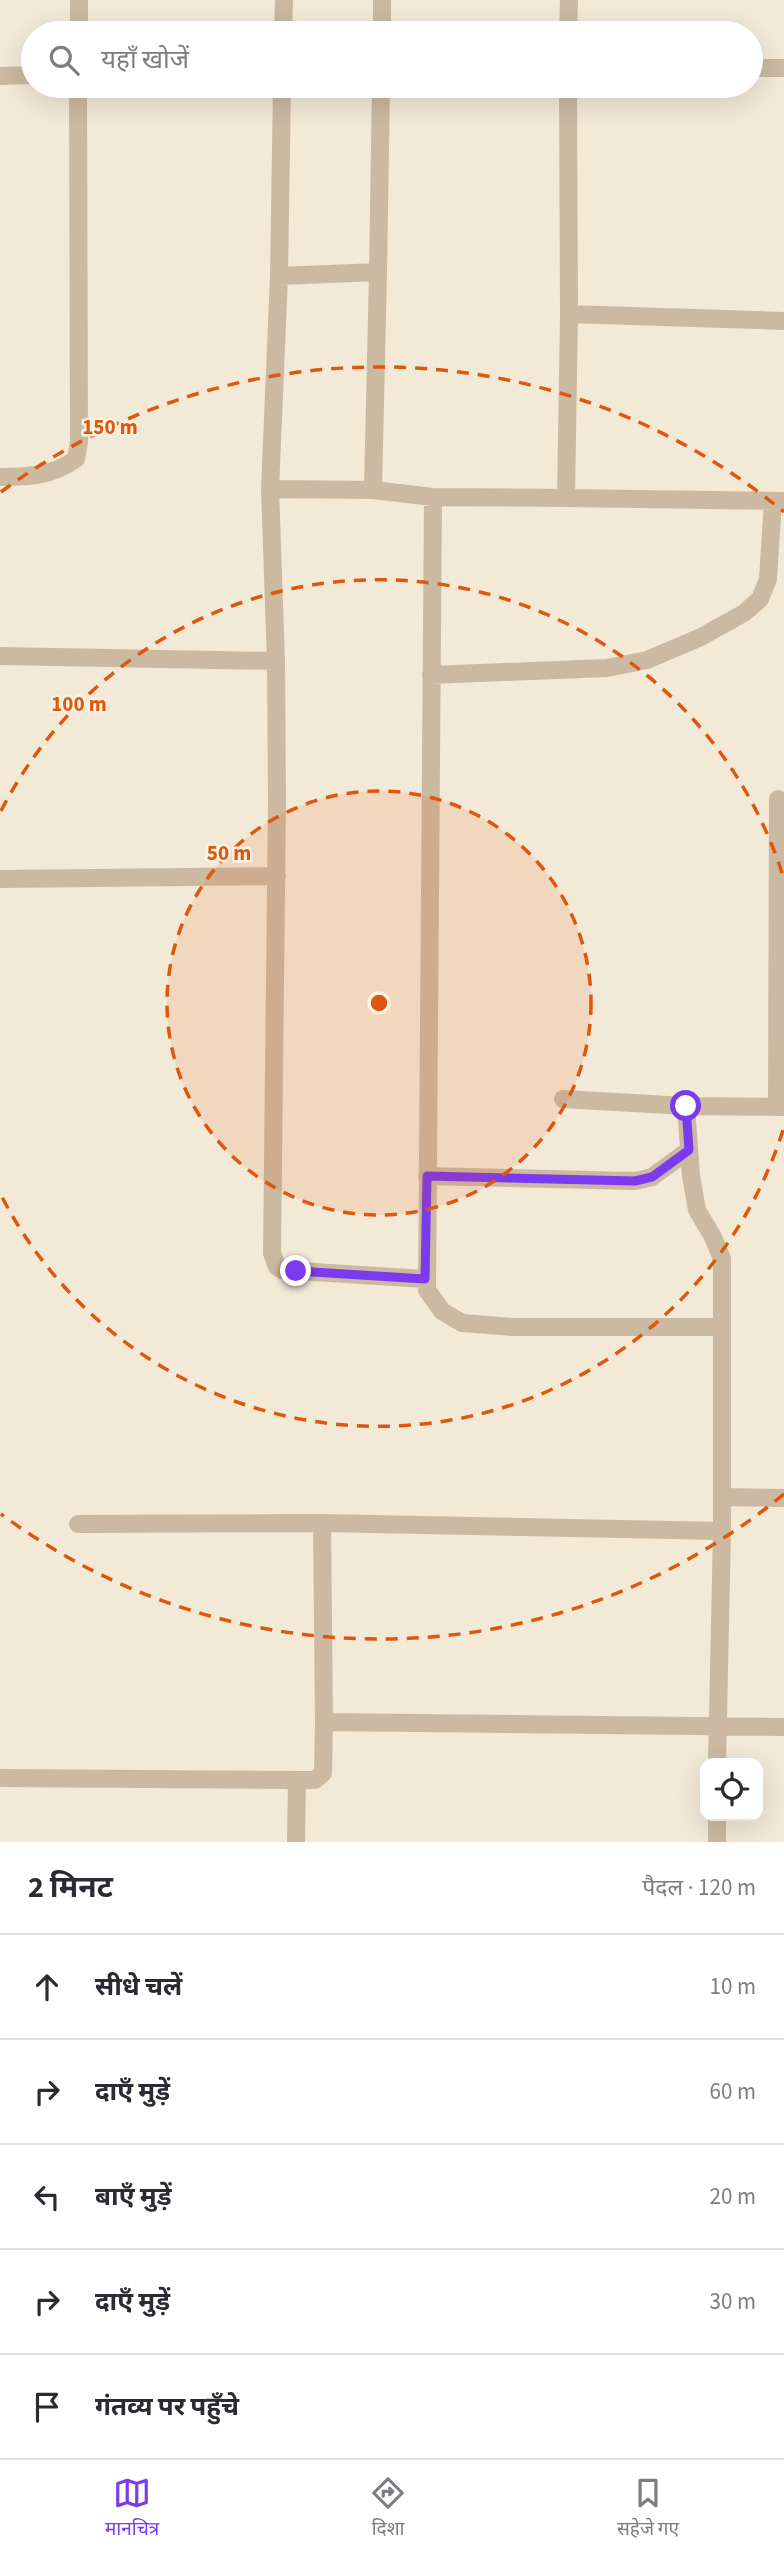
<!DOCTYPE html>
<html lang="hi">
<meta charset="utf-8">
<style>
body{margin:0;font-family:"Source Sans 3","Noto Sans Devanagari",sans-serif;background:#f2f2f3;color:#2b2b33}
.controls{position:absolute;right:21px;bottom:21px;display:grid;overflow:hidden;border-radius:14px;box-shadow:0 7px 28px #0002}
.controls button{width:63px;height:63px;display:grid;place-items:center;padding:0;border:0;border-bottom:2px solid #e1e1e2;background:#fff;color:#2b2b33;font:35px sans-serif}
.stop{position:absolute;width:21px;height:21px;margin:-16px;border:5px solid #7c3aed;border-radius:50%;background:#fff}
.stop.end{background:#7c3aed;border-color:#fff;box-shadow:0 2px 7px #0008}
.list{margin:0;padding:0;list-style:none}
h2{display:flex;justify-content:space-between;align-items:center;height:91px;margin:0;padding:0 28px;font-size:30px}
h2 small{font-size:23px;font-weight:400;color:#7c7c81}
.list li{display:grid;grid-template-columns:46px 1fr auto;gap:21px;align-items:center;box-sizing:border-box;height:105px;padding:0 28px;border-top:2px solid #e1e1e2}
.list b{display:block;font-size:26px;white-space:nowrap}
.list em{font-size:23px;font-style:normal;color:#7c7c81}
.icon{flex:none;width:38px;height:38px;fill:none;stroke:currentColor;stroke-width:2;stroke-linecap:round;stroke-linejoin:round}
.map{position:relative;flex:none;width:784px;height:1842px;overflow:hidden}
.search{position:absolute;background:#fff;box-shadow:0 7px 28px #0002;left:21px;right:21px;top:21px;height:77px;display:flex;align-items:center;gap:18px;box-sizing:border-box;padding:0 24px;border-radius:38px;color:#7c7c81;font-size:26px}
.sheet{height:616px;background:#fff}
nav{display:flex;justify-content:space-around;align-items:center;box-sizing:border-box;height:98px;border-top:2px solid #e1e1e2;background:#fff;font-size:19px;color:#7c7c81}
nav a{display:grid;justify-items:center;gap:4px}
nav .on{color:#7c3aed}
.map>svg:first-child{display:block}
</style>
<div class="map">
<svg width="784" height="1842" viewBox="0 0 784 1842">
<rect width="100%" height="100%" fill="#f3e9d7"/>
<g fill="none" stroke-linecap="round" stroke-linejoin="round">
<!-- street -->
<path stroke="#cbb9a2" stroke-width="18" d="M79,33V0
M283,33L284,0
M382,33V0
M568,33L569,0
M751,68H784
M0,76L33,75
M282,86L279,276L270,489L276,661L277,801L272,1253L277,1267L282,1270L425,1279
M568,86L569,314L566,498L784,501
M279,276L378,272L381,86
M569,314L784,321
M0,477C29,477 52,476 76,459L79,442L78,86
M270,489L373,490L433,497L566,498
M373,490L378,272
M433,497L427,1290L442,1311L462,1323L513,1327H722
M0,656L276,661
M431,675L607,668L647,660L701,637L744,613L760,599L768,579L773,501
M0,879L277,876
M563,1099L686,1106L784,1107
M686,1106L691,1176L697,1210L713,1237L722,1259V1531L717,1763
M777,1107L778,799
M427,1176L635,1181L652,1177L689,1150
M722,1497L784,1498
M78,1524L322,1523
M722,1531L322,1523L324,1722L784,1727
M0,1778L297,1780
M296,1842L297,1780H315L323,1773L324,1722
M717,1842V1816"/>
</g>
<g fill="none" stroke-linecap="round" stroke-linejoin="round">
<!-- route -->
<path stroke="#7c3aed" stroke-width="9" d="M296,1271L425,1279L427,1176L635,1181L652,1177L689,1150L686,1106"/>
</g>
<!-- distance rings -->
<circle cx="379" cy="1003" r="212" fill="#df570d" fill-opacity=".12"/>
<g fill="none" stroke="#df570d" stroke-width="3.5" stroke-dasharray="12 9">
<circle cx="379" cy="1003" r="212"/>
<path d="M783 1130A424 424 0 0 1 1 1195M1 811A424 424 0 0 1 783 876"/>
<path d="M784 1494A636 636 0 0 1 1 1514M1 492A636 636 0 0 1 784 512"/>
</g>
<circle cx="379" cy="1003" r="10" fill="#df570d" stroke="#faf2e3" stroke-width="3.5"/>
<g font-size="21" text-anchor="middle" font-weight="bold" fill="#df570d" stroke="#faf2e3" stroke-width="5" stroke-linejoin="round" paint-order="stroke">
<text x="110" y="434">150 m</text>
<text x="79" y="711">100 m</text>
<text x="229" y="860">50 m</text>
</g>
</svg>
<div class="controls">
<button><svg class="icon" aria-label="locate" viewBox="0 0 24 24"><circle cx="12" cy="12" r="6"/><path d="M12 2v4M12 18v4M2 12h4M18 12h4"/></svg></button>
</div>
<div class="stop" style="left:686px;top:1106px"></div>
<div class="stop end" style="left:296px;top:1271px"></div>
<div class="search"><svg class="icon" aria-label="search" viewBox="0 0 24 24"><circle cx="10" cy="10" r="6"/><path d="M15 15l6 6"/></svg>यहाँ खोजें</div>
</div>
<section class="sheet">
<h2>2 मिनट<small>पैदल · 120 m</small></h2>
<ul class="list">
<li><svg class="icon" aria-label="ahead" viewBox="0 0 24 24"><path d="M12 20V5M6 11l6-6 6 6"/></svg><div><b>सीधे चलें</b></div><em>10 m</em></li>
<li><svg class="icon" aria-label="right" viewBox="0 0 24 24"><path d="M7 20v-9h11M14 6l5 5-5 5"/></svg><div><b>दाएँ मुड़ें</b></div><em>60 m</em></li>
<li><svg class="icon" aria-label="left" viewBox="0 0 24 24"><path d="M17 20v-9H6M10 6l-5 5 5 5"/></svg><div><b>बाएँ मुड़ें</b></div><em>20 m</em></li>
<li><svg class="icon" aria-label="right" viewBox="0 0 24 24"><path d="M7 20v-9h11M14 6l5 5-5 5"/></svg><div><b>दाएँ मुड़ें</b></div><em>30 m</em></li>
<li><svg class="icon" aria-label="arrive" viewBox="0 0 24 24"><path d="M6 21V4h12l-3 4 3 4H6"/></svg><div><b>गंतव्य पर पहुँचे</b></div></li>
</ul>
</section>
<nav>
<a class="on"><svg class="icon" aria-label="map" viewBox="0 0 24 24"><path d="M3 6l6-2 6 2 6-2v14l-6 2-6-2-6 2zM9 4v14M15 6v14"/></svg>मानचित्र</a>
<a><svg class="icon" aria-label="directions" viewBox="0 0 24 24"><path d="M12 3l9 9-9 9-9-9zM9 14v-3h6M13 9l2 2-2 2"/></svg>दिशा</a>
<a><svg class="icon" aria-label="saved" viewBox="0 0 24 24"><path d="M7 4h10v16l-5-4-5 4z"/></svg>सहेजे गए</a>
</nav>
